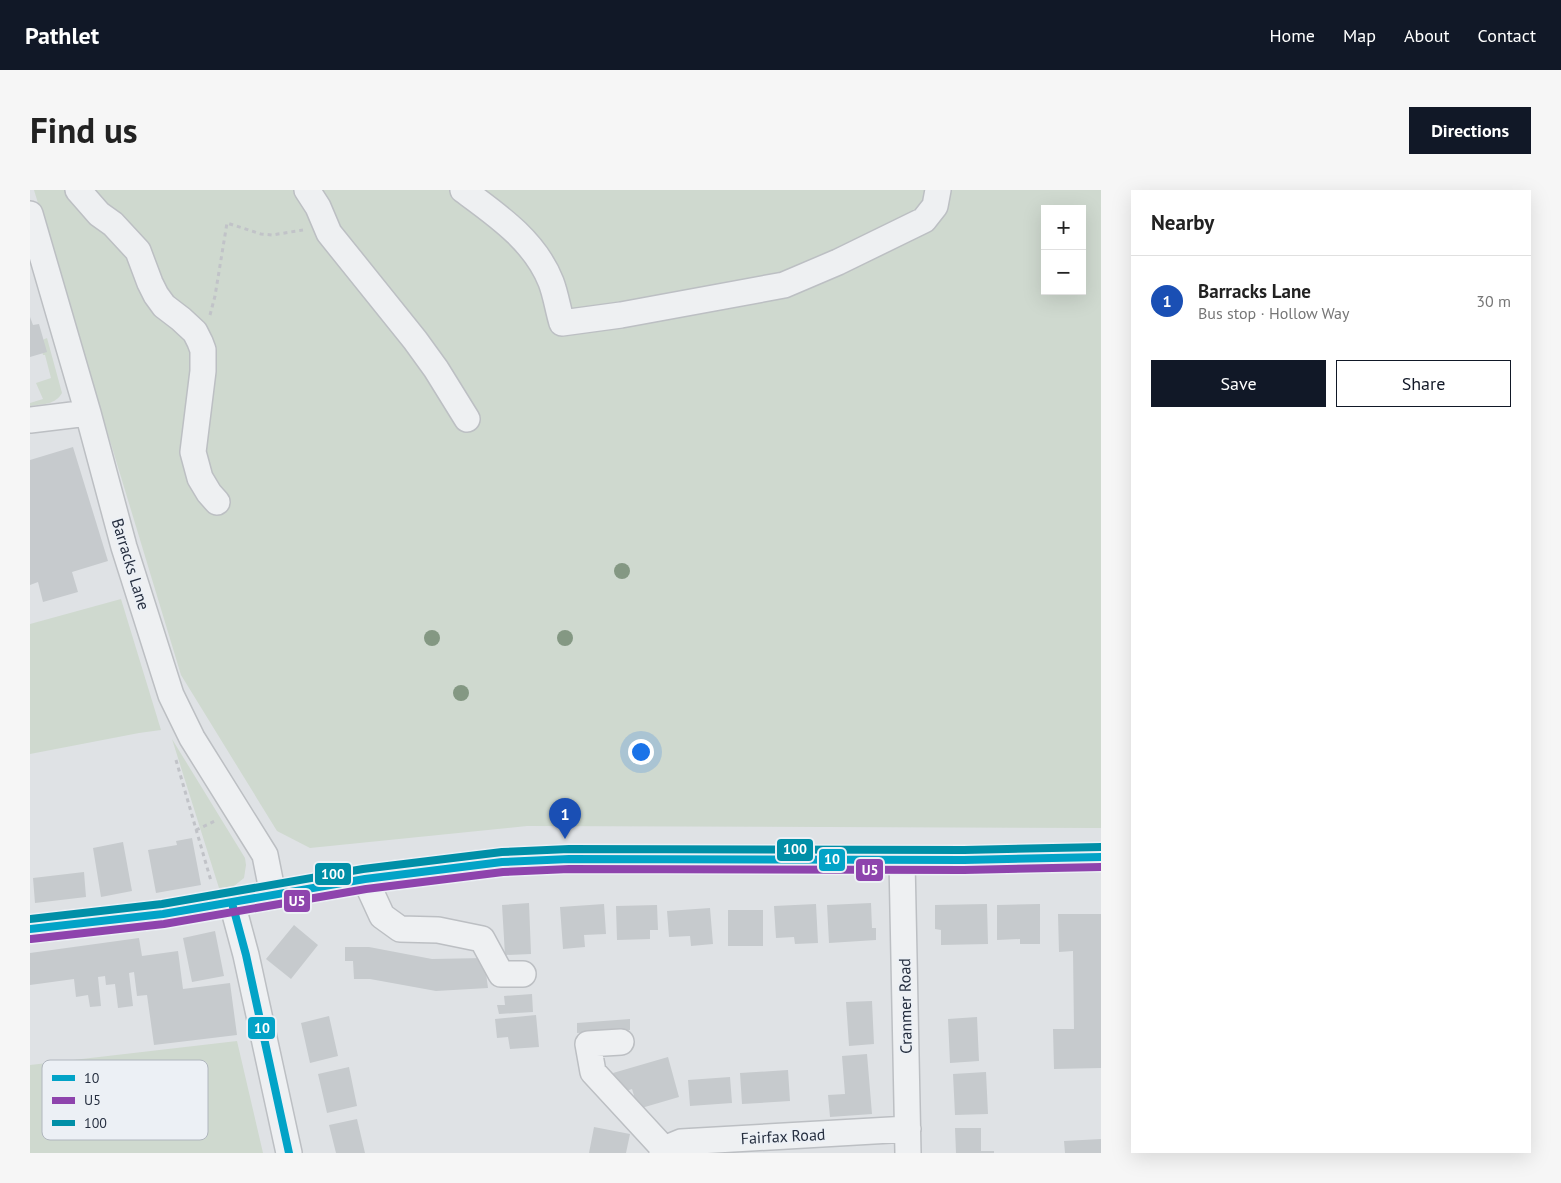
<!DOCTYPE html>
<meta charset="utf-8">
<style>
body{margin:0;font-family:"PT Sans",sans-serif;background:#f6f6f6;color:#222}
.controls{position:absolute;right:15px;top:15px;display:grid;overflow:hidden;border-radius:0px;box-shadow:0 5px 20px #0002}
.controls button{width:45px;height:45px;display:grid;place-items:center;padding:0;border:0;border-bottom:1px solid #e0e0e0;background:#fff;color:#222;font:25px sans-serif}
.you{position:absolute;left:610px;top:561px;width:18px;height:18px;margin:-12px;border:4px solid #fff;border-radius:50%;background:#1a73e8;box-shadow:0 0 0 8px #1a73e833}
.badge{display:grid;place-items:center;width:32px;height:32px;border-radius:50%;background:#111827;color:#fff;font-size:16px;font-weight:700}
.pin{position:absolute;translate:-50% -41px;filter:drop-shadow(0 1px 2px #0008)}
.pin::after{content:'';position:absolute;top:26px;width:18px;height:15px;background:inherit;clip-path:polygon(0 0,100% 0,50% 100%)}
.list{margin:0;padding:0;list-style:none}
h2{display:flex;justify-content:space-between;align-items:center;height:65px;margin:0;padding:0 20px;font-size:21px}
h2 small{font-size:16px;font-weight:400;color:#767676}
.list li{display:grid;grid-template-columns:32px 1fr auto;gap:15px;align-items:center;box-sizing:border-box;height:90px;padding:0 20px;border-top:1px solid #e0e0e0}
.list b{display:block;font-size:19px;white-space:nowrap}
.list p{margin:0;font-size:16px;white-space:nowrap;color:#767676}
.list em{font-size:16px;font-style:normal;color:#767676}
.actions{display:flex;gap:10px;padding:15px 20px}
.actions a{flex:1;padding:11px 0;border:1px solid #111827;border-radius:0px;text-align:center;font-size:18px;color:#111827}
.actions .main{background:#111827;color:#fff}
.map{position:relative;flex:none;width:1071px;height:963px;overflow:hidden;border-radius:0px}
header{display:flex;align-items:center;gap:30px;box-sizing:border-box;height:70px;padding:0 25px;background:#111827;color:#fff}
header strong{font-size:24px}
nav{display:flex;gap:28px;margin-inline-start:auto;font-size:18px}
.intro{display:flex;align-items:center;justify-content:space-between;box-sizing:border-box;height:120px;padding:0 30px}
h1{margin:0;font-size:35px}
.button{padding:12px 22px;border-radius:0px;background:#111827;color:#fff;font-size:18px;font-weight:700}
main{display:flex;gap:30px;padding:0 30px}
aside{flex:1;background:#fff;border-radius:0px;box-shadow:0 5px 20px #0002}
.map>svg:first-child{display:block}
</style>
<header>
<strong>Pathlet</strong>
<nav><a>Home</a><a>Map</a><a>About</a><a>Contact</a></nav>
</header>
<div class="intro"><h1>Find us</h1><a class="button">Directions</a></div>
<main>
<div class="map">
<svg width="1071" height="963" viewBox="0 0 1071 963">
<rect width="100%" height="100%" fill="#dfe2e5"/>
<!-- green -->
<path fill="#cfd9cf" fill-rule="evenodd" d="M4,0H1071V638L497,636L280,658L247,641L151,485ZM1015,19H1052V101H1015Z
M17,148L32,203C25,215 13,214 0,216V213L13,209L6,193L21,188L15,165H13L10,151Z
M91,409L131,540L109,543L0,564V434Z
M142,549L215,668L216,675L214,688L204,696L189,698Z
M207,851L233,963H0V875Z"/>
<!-- building -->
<path fill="#c6cacd" d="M0,127L3,135L9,134L17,162L0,167Z
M43,257L78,371L42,382L48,402L13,412L8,392L0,395V270Z
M162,648L171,695L126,703L118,660L147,655L146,651Z
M93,652L102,701L71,707L63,658Z
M54,682L56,707L5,713L3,688Z
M499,713L501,764L475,765L472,715Z
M841,713L842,738H846V750L799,753L797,715Z
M574,714L576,744L554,745L555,757L533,759L530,717Z
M786,714L788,753L765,754L764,747L746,748L744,716Z
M957,714L958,754L911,755V740L905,739V715Z
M1010,714V754H990V749L967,750V715Z
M627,715L628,740H620V749L587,750L586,716Z
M680,718L683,754L661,756L660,746L639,747L637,721Z
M698,720H733V756H698Z
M1028,724H1071V878L1024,879L1023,839H1044L1043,761L1029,762Z
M264,735L288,755L261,789L236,769Z
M185,741L194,786L162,792L153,748Z
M109,748L112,766L148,761L153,799L200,793L207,845L124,855L117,805L107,806L104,782L99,783L103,816L88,818L85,794L76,795L75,786L68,787L71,816L60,817L58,805L46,807L44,789L0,795V763Z
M315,757H339L402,769L454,768L458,798L406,801L340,789H324L323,771H315Z
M502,804L503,822L469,824L467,815H475L474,806Z
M842,811L844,854L819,856L816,812Z
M506,825L509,857L480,859L478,847L467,848L465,829Z
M299,826L308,866L280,873L271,833Z
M947,827L949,871L920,873L918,829Z
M600,829V840L547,843V833Z
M837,864L842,924L800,927L798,905L815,904L812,866Z
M638,867L649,907L608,919L602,899L590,903L583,883Z
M319,877L327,916L297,923L288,884Z
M758,880L760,911L712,914L710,883Z
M956,882L958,924L925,925L923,884Z
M700,887L702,913L660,916L658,890Z
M327,929L335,963H306L299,935Z
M564,937L600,944L596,963H559Z
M925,938H951V961H964V963H926Z
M1071,949V963H1035L1034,951Z"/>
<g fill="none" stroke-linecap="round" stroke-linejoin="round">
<!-- minor casing -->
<g stroke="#bcbfc3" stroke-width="28">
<path id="minor" d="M48,0L69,24L83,34L108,61L120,93L126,105L134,116L151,129L165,142L170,152L173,160V181L163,262L170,288L179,303L187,312
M277,0L288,17L299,43L385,150L406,179L437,229
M433,0C467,25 505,51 521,92C526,105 528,120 532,133L591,125L754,95L808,72L894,30L905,16L908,0
M0,24L58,223L94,357L141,505L162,548L235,665L243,705
M0,230L58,223
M872,670L878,963
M335,689L352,726L370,739L408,740L452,749L471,784H493
M202,713L216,765L259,963
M591,852L558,854L563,882L634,959
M632,963L634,959L651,952L878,939"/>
</g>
<!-- major casing -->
<g stroke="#bbbfc3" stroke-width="30">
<path id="major" d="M0,739L133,724L335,689L472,672L539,669L934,670L1071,667"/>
</g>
<!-- path -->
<path stroke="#c1c3c8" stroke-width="3" stroke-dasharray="4 4" stroke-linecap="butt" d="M180,125L185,106L197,33L231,44L242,45L273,40
M146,570L181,691
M166,640L187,630"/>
<!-- minor -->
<use href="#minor" stroke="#eef0f2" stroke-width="25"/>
<!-- major -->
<use href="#major" stroke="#f3f4f5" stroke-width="28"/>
<!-- bus-1 casing -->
<g stroke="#ecf0f5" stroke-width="11">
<path id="bus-1" d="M202,713L216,765L259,963
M0,739L133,724L335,689L472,672L539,669L934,670L1071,667"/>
</g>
<!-- bus-2 casing -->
<g stroke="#ecf0f5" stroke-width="11">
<path id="bus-2" d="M1,749L134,734L336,699L473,682L539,679L934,680L1071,677"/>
</g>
<!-- bus-3 casing -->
<g stroke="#ecf0f5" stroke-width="11">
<path id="bus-3" d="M0,729L132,714L333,679L472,662L539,659L934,660L1071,657"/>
</g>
<!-- bus-1 -->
<use href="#bus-1" stroke="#02a3c7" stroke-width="8"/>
<!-- bus-2 -->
<use href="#bus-2" stroke="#8e44ad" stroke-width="8"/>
<!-- bus-3 -->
<use href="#bus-3" stroke="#008fa7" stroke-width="8"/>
</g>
<!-- trees -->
<g fill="#849883">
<circle cx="592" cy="381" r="8"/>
<circle cx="402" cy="448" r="8"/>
<circle cx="535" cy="448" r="8"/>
<circle cx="431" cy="503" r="8"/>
</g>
<g text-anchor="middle" stroke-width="4" stroke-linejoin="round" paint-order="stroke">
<!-- street labels -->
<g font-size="16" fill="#252e3f" stroke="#ecf0f5">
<text transform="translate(101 374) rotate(73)" y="6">Barracks Lane</text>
<text transform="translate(875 816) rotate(-91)" y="6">Cranmer Road</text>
<text transform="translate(753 946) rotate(-3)" y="6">Fairfax Road</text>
</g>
</g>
<!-- legend -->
<rect x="12" y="870" width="166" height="80" rx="8" fill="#ecf0f5" stroke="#b0b6be" stroke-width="1"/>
<rect x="22" y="885" width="23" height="6" fill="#02a3c7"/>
<rect x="22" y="907" width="23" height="7" fill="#8e44ad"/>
<rect x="22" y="930" width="23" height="6" fill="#008fa7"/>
<g font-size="14" fill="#252e3f">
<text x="54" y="893">10</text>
<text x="54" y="915">U5</text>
<text x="54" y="938">100</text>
</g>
<g stroke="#ecf0f5" stroke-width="2">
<rect x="746" y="648" width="38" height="24" rx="5" fill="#008fa7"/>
<rect x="788" y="658" width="28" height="24" rx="5" fill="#02a3c7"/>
<rect x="825" y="668" width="29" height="24" rx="5" fill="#8e44ad"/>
<rect x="284" y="672" width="38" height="24" rx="5" fill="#008fa7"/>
<rect x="253" y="699" width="28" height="24" rx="5" fill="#8e44ad"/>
<rect x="217" y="826" width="29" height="24" rx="5" fill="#02a3c7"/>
</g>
<g font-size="14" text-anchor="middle" font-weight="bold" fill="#fff">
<text x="765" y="664">100</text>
<text x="802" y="674">10</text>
<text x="840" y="685">U5</text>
<text x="303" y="689">100</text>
<text x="267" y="716">U5</text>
<text x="232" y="843">10</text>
</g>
</svg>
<div class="controls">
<button>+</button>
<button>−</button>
</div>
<div class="you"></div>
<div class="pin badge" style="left:535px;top:649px;background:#1a4fb4">1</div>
</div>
<aside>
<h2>Nearby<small></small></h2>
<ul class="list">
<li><span class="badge" style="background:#1a4fb4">1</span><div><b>Barracks Lane</b><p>Bus stop · Hollow Way</p></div><em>30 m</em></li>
</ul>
<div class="actions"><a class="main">Save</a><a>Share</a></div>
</aside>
</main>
